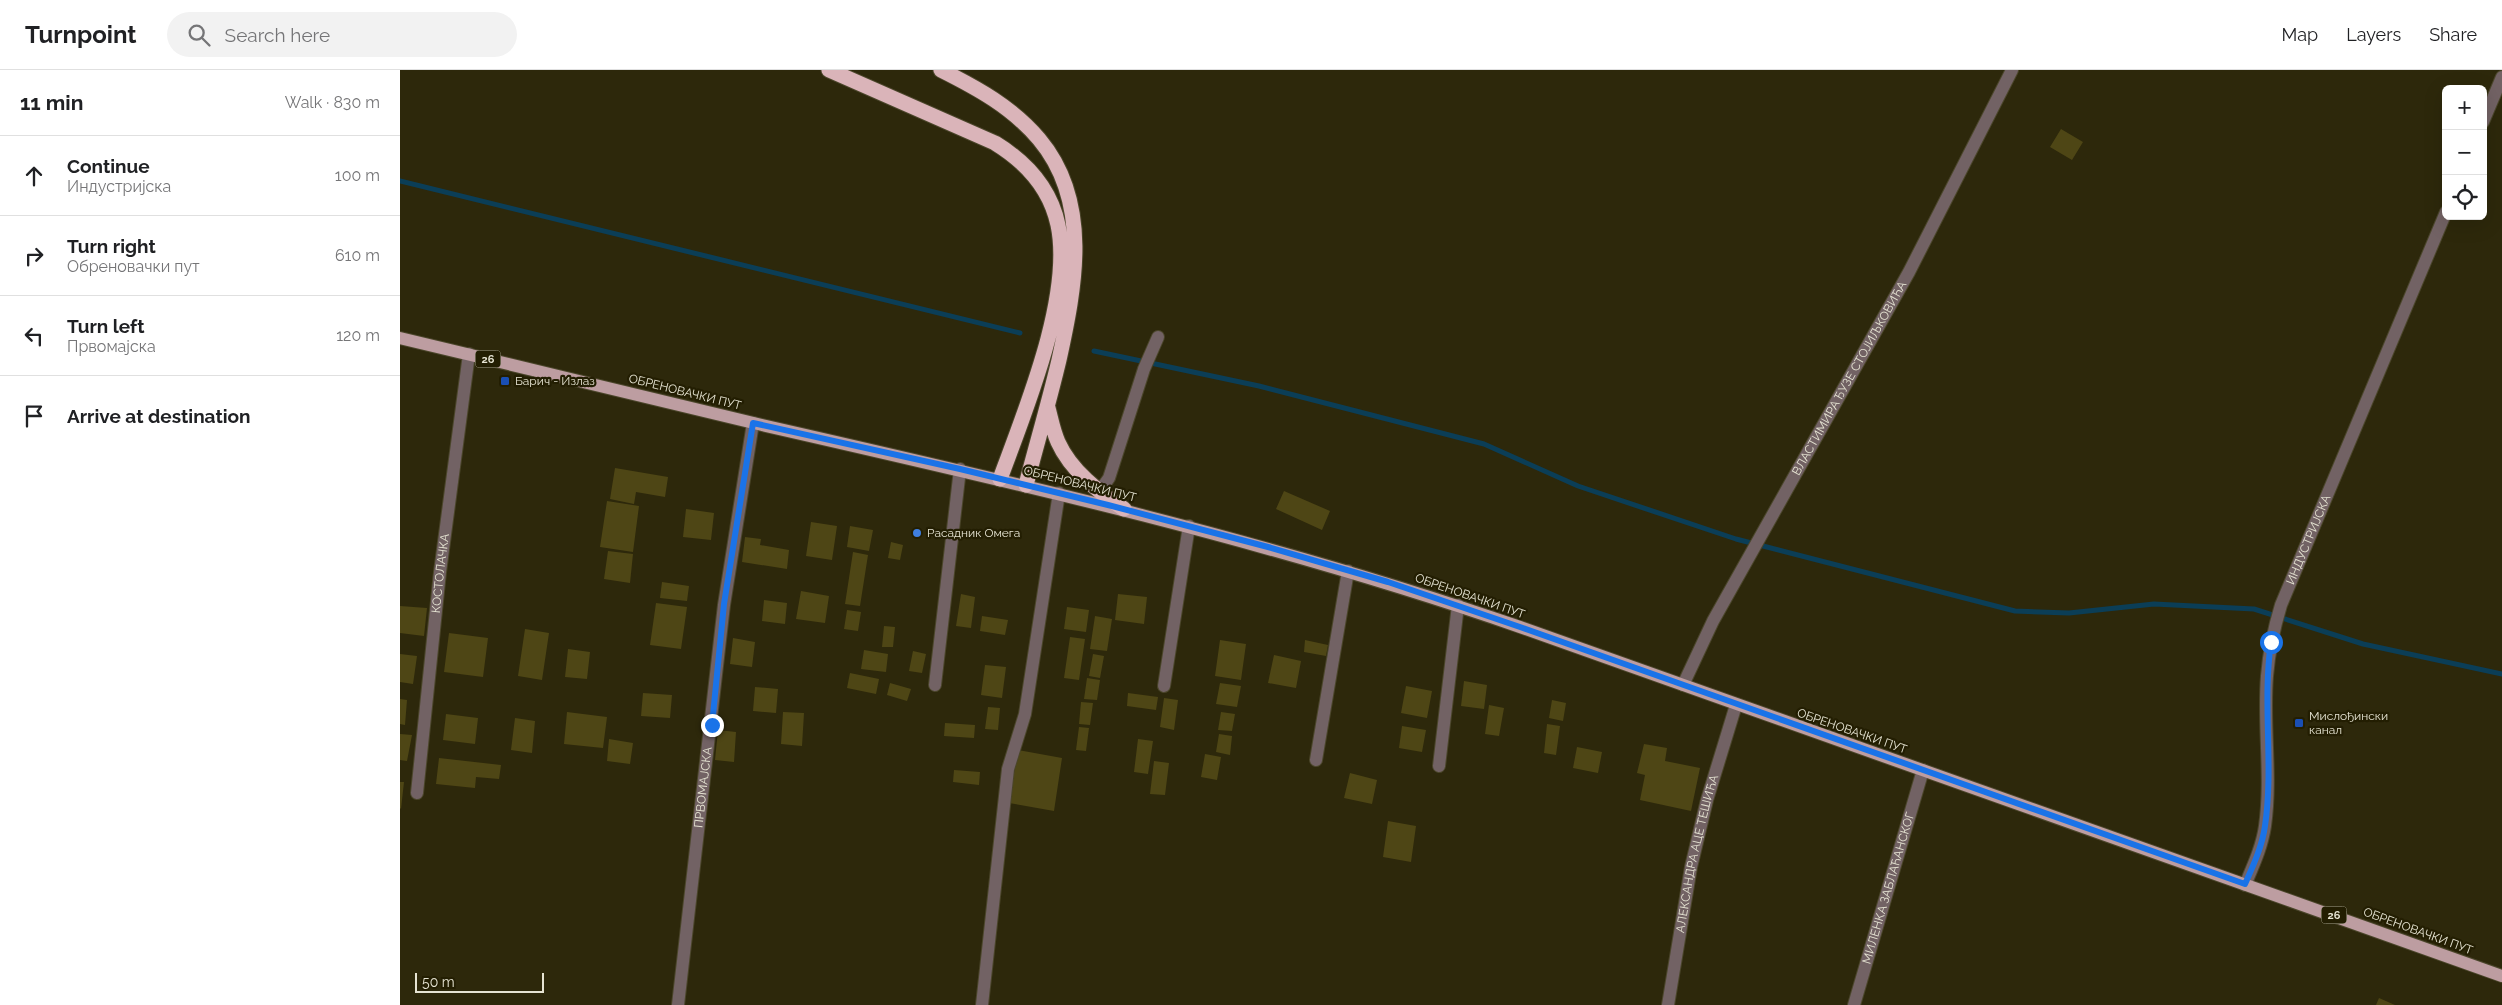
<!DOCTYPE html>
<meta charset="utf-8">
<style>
body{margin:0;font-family:Raleway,sans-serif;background:#f2f2f2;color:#202124}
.controls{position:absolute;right:15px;top:15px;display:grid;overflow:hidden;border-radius:8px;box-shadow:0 5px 20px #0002}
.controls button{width:45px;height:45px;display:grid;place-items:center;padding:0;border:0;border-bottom:1px solid #e0e0e0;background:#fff;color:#202124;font:25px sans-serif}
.scale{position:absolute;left:15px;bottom:12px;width:129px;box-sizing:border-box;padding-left:5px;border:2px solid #e6e4d3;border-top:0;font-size:14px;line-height:18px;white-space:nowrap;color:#e6e4d3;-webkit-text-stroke:4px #231e02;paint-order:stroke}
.stop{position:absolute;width:15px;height:15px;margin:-11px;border:4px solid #1a73e8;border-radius:50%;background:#fff}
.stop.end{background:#1a73e8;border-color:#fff;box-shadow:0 1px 5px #0008}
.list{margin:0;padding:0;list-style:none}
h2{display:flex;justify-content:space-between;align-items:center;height:65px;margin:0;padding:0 20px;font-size:21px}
h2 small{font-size:16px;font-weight:400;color:#757577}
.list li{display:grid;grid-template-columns:32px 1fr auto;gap:15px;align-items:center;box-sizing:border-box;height:80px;padding:0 20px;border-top:1px solid #e0e0e0}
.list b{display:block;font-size:19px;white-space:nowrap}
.list p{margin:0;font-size:16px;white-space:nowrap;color:#757577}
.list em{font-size:16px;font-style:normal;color:#757577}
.icon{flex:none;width:28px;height:28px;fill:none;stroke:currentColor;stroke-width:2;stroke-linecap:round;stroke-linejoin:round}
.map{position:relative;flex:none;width:2102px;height:935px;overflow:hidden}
header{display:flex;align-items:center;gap:30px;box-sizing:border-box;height:70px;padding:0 25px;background:#fff;border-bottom:1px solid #e0e0e0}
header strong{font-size:24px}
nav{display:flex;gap:28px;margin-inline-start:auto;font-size:18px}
.search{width:350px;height:45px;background:#f2f2f2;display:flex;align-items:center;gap:12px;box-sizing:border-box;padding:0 18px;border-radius:28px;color:#757577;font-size:19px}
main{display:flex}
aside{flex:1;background:#fff}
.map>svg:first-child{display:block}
</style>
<header>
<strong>Turnpoint</strong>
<div class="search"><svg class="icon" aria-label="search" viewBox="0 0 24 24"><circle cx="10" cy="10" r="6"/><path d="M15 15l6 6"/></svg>Search here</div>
<nav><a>Map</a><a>Layers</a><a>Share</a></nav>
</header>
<main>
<aside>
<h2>11 min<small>Walk · 830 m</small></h2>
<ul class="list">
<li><svg class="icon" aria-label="ahead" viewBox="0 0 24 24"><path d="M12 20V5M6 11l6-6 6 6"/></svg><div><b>Continue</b><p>Индустријска</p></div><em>100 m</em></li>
<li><svg class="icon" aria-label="right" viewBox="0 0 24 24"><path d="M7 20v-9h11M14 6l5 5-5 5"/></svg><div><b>Turn right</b><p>Обреновачки пут</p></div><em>610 m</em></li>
<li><svg class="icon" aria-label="left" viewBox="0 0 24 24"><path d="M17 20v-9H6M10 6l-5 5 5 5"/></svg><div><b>Turn left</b><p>Првомајска</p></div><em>120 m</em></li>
<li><svg class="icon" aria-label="arrive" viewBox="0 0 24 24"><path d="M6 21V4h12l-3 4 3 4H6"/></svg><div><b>Arrive at destination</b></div></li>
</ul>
</aside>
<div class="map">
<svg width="2102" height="935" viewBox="0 0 2102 935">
<rect width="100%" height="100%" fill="#2d280b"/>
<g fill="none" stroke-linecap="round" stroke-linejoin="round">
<!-- stream -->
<path stroke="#0b3e57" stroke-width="5" d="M0,111L620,263
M694,281L859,316L1084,374L1178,416L1336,469L1615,541L1669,543L1754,534L1854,539L1963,574L2102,604"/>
</g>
<!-- building -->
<path fill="#4e4615" d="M1661,59L1683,72L1672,90L1650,77Z
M215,398L268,407L265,427L236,422L234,434L210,429Z
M884,421L930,441L922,460L876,439Z
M207,431L239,436L233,482L200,477Z
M286,439L314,443L311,470L283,467Z
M411,452L437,456L432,490L406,486Z
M450,456L473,460L469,481L447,477Z
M345,467L361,469L360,475L389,480L387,499L342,492Z
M491,472L503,475L500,490L488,488Z
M208,481L233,484L230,513L204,509Z
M453,482L468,485L460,536L445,534Z
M262,512L289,516L287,531L260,528Z
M401,521L429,526L425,553L396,549Z
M561,524L575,527L571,558L556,556Z
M718,524L747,527L744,554L715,550Z
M364,530L387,533L385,554L362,551Z
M256,533L287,537L281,579L250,575Z
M0,536L27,538L24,566L0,563Z
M667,537L689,540L686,562L664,559Z
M447,540L461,542L458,561L444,559Z
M582,546L608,550L605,565L580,561Z
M695,546L712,549L707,581L690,579Z
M484,556L495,557L493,577H482Z
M125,559L149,563L142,610L118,606Z
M49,563L88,568L83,607L44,602Z
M670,567L685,569L679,610L664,608Z
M333,568L355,572L352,597L330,594Z
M820,570L846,574L841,610L815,606Z
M905,570L928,575L926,586L904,582Z
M168,579L190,582L187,609L165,607Z
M464,580L488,584L486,602L461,599Z
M513,581L526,584L522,603L509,601Z
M0,584L17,586L13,614L0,612Z
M693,584L704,586L700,608L689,606Z
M874,585L901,591L896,618L868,613Z
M585,595L606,597L602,628L581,625Z
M450,603L479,609L476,624L447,618Z
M687,608L700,610L697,630L684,629Z
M1064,611L1087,615L1084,639L1061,636Z
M490,613L511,619L507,631L487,625Z
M820,613L841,616L837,637L816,634Z
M1006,616L1032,621L1027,648L1001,643Z
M355,617L378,619L376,643L353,641Z
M243,623L272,625L270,648L241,646Z
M728,623L758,627L756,640L727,636Z
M764,628L778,630L774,660L760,657Z
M0,629L7,630L5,655L0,654Z
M1152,630L1166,633L1163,651L1149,648Z
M681,632L693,633L690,655L679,654Z
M1089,635L1104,638L1099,666L1085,664Z
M588,637L600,638L598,660L585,659Z
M167,642L207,647L203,678L164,674Z
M383,642L404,643L402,676L381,674Z
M821,642L835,644L832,661L818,660Z
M46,644L78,648L75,674L43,670Z
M115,648L135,651L132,683L111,680Z
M545,653L575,655L574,668L544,666Z
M1147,654L1160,656L1156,685L1144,683Z
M1002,656L1026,660L1022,682L999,678Z
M679,657L689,658L686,681L676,680Z
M318,660L336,662L334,692L315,690Z
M0,664L12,665L7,691L0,690Z
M819,664L832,666L830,685L816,682Z
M209,669L233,673L230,694L207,691Z
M738,669L753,671L748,704L734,702Z
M1244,674L1267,678L1265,691L1300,698L1291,741L1240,730L1245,705L1237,703Z
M1177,677L1202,682L1198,703L1173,698Z
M618,680L662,688L654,741L609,733Z
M805,684L821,687L817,710L801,707Z
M39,688L101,695L99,709L76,707L75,718L36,714Z
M754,691L769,693L765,725L750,724Z
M554,700L580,702L579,715L553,712Z
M950,703L977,710L972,734L944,728Z
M0,712H4L1,739L0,738Z
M988,751L1016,756L1011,792L983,787Z
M1979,928L1995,935H1976Z"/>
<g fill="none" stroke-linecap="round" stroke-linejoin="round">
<!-- minor casing -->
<g stroke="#4b462b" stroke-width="14">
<g id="minor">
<path d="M2083,52L2102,7"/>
<path d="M699,422L709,408L744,299L758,267"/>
<path d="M535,615L560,399"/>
<path id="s1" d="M1283,615L1313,551L1509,202L1612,0"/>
<path d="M764,616L789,456"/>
<path d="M916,690L948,501"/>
<path d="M1039,696L1058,535"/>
<path id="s2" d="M17,723L40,502L69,284"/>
<path id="s3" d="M1845,815C1853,796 1862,777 1865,756C1872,706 1863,656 1867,606C1869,582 1874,558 1881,535L2046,142"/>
<path id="s4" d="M278,935L324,535L353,353"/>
<path d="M582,935L608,699L625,644L659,423"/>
<path id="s5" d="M1268,935L1291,797L1307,730L1336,635"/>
<path id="s6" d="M1454,935L1523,700"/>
</g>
</g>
<!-- major casing -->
<g stroke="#4b462b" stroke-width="14">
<path id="major" d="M0,268C121,296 241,327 362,355C617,413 872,471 1120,557L2102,906"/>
</g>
<!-- highway casing -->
<g stroke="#4b462b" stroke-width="17">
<path id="highway" d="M429,0L595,73C626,92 650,117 658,155C673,226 625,341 600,409
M541,0C577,18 612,37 639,69C692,132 675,217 659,290C649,332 637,373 626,415
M648,338C651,349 653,361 658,372C671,401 699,422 724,439"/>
</g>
<!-- minor -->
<use href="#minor" stroke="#726264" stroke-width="12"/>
<!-- major -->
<use href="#major" stroke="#bd9da1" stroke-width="12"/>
<!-- highway -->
<use href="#highway" stroke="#dab4b9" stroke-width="15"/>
</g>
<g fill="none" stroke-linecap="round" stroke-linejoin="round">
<!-- route -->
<path stroke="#1a73e8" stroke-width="6" d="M312,655L324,534L353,353L560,399L708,435L868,477L988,512L1120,557L1845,814C1853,796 1862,777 1865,756C1874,695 1862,634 1871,572"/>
</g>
<!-- markers -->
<g fill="#1a4fb4" stroke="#231e02" stroke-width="2">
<rect x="100" y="306" width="10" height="10" rx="2.5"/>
<rect x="1894" y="648" width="10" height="10" rx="2.5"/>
</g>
<circle fill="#3f7fe0" stroke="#231e02" stroke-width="2" cx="517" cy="463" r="5"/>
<g text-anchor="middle" stroke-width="4.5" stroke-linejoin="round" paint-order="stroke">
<!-- shield labels -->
<g fill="#231e02" stroke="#aca994" stroke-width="1">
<rect x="75.5" y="280.5" width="25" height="17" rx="4"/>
<rect x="1921.5" y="836.5" width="25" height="17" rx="4"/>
</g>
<g font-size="11" font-weight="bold" fill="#e6e4d3">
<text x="88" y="293">26</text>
<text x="1934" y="849">26</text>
</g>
<!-- street labels -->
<g font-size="12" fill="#e6e4d3" stroke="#231e02">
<text dy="4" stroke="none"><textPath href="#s1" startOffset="349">ВЛАСТИМИРА ЂУЗЕ СТОЈИЉКОВИЋА</textPath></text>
<text transform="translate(285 322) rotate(14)" y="4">ОБРЕНОВАЧКИ ПУТ</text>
<text transform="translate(680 414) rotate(14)" y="4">ОБРЕНОВАЧКИ ПУТ</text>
<text dy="4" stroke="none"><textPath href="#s3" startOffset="356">ИНДУСТРИЈСКА</textPath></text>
<text dy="4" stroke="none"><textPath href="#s2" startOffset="221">КОСТОЛАЧКА</textPath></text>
<text transform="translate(1070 526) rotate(19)" y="4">ОБРЕНОВАЧКИ ПУТ</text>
<text transform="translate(1452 661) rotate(19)" y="4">ОБРЕНОВАЧКИ ПУТ</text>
<text dy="4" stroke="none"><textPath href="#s4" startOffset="219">ПРВОМАЈСКА</textPath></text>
<text dy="4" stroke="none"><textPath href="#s5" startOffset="154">АЛЕКСАНДРА АЦЕ ТЕШИЋА</textPath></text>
<text dy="4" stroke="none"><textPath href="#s6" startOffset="122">МИЛЕНКА ЗАБЛАЋАНСКОГ</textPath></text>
<text transform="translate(2018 861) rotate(20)" y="4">ОБРЕНОВАЧКИ ПУТ</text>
</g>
<!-- poi labels -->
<g font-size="12" fill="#e6e4d3" stroke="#231e02" text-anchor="start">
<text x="115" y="315">Барич - Излаз</text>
<text x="527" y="467">Расадник Омега</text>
<text x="1909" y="650">Мислођински<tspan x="1909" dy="14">канал</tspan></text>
</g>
</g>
</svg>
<div class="controls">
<button>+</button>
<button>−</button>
<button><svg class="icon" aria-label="locate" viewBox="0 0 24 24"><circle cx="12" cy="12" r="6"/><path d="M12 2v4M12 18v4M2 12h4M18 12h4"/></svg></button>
</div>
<div class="scale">50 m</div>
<div class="stop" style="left:1871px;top:572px"></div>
<div class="stop end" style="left:312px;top:655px"></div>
</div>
</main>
